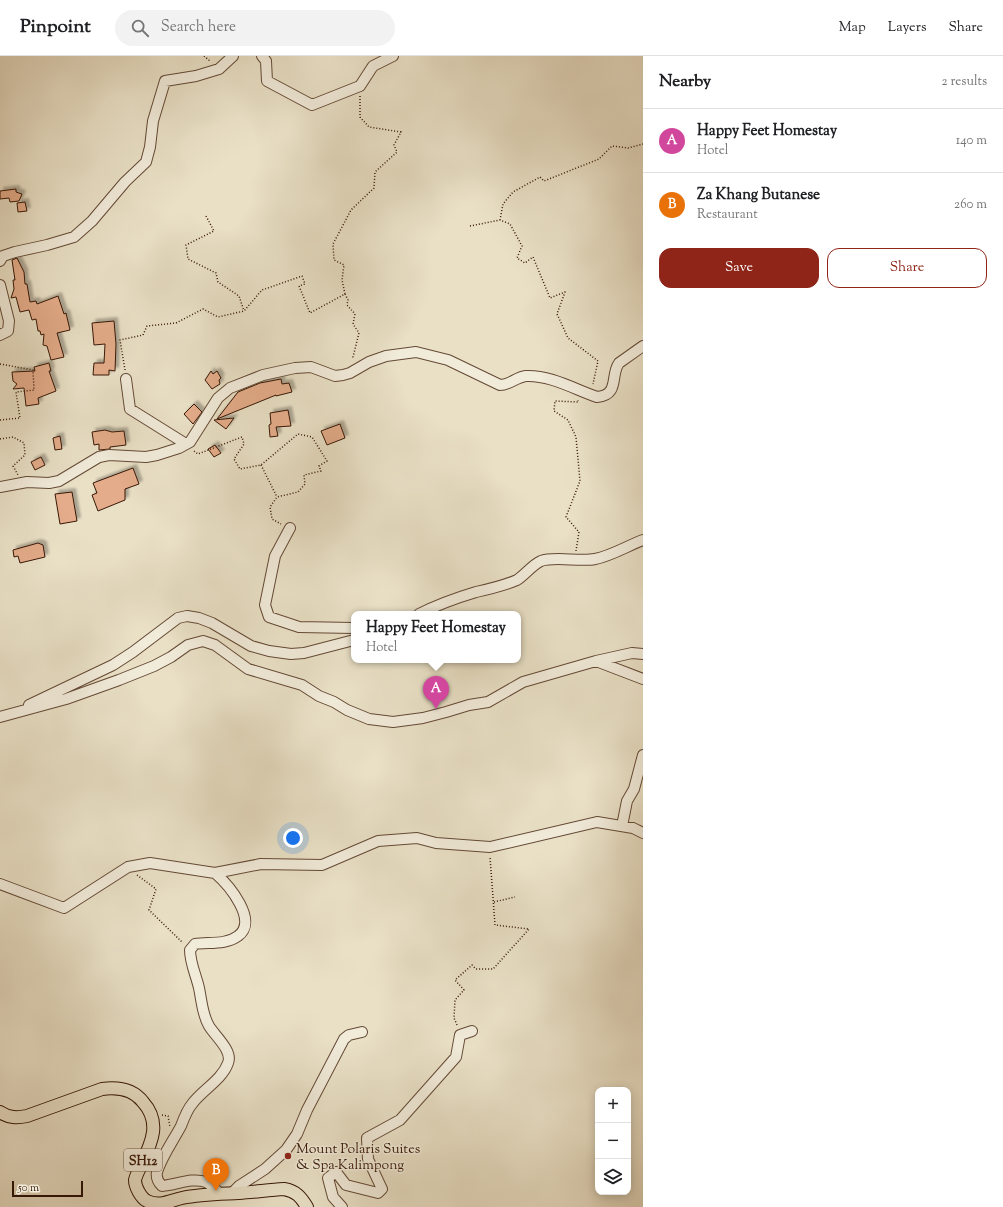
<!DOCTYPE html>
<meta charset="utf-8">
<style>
body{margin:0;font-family:"Sorts Mill Goudy",serif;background:#f2f2f2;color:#202124}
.controls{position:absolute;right:12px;bottom:12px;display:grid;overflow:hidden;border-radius:8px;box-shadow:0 2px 10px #0003}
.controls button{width:36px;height:36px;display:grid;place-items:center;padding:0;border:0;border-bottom:1px solid #e0e0e0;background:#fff;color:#202124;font:20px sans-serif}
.scale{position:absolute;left:12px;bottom:10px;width:71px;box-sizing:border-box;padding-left:4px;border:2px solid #371705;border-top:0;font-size:11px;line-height:14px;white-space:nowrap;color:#371705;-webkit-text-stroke:3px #f1ebda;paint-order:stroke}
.you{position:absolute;left:293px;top:782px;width:14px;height:14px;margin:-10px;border:3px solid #fff;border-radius:50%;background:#1a73e8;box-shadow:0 0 0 6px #1a73e833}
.badge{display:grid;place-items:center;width:26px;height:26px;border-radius:50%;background:#8f2418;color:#fff;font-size:13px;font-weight:700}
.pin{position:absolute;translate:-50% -33px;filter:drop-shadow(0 1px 2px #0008)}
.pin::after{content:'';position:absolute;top:21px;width:14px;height:12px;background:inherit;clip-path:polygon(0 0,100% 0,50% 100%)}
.popup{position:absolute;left:351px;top:555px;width:170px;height:52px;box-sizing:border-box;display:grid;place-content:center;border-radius:8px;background:#fff;filter:drop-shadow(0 1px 3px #0005);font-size:13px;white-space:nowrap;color:#757577}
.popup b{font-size:15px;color:#202124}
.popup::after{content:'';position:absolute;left:50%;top:100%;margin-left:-8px;border:8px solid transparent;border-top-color:#fff}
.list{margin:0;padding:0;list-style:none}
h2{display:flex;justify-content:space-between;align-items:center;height:52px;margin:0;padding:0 16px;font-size:17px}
h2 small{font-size:13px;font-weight:400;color:#757577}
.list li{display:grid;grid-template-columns:26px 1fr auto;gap:12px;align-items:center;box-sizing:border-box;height:64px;padding:0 16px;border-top:1px solid #e0e0e0}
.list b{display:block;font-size:15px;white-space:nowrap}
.list p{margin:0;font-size:13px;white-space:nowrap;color:#757577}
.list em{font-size:13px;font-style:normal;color:#757577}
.actions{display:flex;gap:8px;padding:12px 16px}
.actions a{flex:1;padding:9px 0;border:1px solid #8f2418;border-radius:12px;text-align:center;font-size:14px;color:#8f2418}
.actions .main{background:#8f2418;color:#fff}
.icon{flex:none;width:22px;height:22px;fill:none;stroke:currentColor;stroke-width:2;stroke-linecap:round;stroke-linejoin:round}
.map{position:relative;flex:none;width:643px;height:1151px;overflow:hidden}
header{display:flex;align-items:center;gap:24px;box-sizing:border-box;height:56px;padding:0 20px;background:#fff;border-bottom:1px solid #e0e0e0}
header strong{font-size:19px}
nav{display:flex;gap:22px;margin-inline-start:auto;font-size:14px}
.search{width:280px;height:36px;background:#f2f2f2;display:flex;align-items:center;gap:10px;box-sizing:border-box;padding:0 14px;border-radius:22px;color:#757577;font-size:15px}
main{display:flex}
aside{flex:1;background:#fff}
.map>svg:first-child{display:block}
</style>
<header>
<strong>Pinpoint</strong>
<div class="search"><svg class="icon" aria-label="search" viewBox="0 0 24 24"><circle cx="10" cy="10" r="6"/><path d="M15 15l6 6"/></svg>Search here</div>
<nav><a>Map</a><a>Layers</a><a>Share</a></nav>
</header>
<main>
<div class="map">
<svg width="643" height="1151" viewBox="0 0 643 1151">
<defs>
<filter id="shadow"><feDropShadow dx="3.5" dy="-3.5" stdDeviation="1" flood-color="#0004"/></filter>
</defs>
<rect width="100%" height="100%" fill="#e9e0c6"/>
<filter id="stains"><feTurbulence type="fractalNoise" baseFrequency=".005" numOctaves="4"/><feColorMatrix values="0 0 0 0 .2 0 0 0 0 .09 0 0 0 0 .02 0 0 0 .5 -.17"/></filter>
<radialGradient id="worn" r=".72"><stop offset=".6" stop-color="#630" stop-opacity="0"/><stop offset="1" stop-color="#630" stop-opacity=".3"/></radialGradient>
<!-- building -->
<path fill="#e4ac8a" stroke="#371705" filter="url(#shadow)" d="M16,133V136L22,138L19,145L10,146L9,142L0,143V135Z
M25,146L27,155L18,156L17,147Z
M17,202L24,216L25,228H27L30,246L36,245L37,248L58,240L64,258L66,257L70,274L57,277L64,301L51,304L47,290L43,289L44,278L41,279L40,275H38L36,263L32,264L29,254L20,256L16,241L11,242L14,233L13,224H15L12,204Z
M114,265L116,288L115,315L109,314V319H93L94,307H104L105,288L94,289L92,267Z
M49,307L51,315H49L56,335L38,342L39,348L26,350L24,332L13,333L17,328L13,325L12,316L35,315L34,311Z
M211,315L213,318L217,315L221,322L219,324L220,328L212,333L205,324Z
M281,323L282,328L289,327L292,336L276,340V339L217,363L238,336L260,327Z
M194,348L202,356L193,368L184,358Z
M288,354L291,370L276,371L278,380L270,381L269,369L271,368L270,357Z
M234,362L226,373L214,364Z
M340,368L345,382L327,389L321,375Z
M105,374L112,376L124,375L126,389L110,391V393L99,394V388L94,389L92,376Z
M60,380L62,393L55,394L53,382Z
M215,389L221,397L214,401L208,393Z
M41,401L45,409L35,414L31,406Z
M133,412L139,428L125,433V444L98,455L92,439L97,437L93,427Z
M72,436L77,465L60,468L55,438Z
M38,487L43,489L45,501L20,507L18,500L14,501L13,494Z"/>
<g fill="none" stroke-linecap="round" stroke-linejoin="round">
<!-- minor casing -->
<g stroke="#644935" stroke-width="12">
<path id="minor" d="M262,0L266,5L267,25L312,49L360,30L373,10L393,0
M0,205L3,200L15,196L47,189L74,181L92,165L125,126L146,106L150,91L153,65L165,25L196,20L219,13L233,0
M0,229L9,265L8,275L0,279
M126,323L130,353L186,388
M0,431L27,426L49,427L59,425L99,401L109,399L146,401L157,399L179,392L190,386L218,342L230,332L263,319L295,312L311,311L335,320L343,319L350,317L369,306L386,300L416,296L448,304L500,329C510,329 516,321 526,320C550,319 574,333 597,341C620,339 610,319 619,307L643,290
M290,472L275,500L265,549L269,561L299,571L354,572
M419,558C437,549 456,542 476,536C490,533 503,530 517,524C525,519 532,509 541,505C554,500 580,506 595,503C611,500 627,490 643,484
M596,605L632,597L643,598
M29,649L113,609L133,596L178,562L187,560L199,562L212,567L251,590L269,595L291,598L304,597L354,584
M0,661L66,643L119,624L154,610L171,601L188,589L203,585L215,589L248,613L302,629L319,640L334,646L347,654L369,663L393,666L423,662L446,656L469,649L488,646L523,626L596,605L643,623
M622,770L627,745L634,733L643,699
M215,817C229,829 259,865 238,880C226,889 209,886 195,888L190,894C190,907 196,919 199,932C202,946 202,958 209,970C215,980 233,995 228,1007C222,1024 202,1034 192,1048C187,1054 184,1062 181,1070C173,1085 162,1100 157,1116C156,1121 158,1126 162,1130C177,1129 191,1121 206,1126C211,1128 215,1133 219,1137
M0,828L64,852L128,811L150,807L215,817L261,808L322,809L378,785L417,782L436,787L490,791L597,766L633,772L643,777
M232,1137L239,1130L265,1113L286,1094L297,1078L307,1054L344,983L349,979L362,976
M342,1151L333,1141L328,1122L336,1116L346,1129L378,1137L382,1133L368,1103L367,1082L400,1064L456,1001L460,979L472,975"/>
</g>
<!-- major casing -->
<g stroke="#371705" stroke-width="14">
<path id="major" d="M0,1056C9,1062 17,1062 27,1060L102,1033C117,1031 133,1033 143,1046C161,1066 152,1086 142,1107C140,1112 136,1119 135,1124C135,1131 141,1142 147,1145C160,1151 169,1145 182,1142C201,1138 219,1138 239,1137C254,1136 269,1134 284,1133C296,1135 301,1141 307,1151"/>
</g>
<!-- path -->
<path stroke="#371705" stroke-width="1.5" stroke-dasharray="1 2" stroke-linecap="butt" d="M204,0L210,5
M206,160L214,175L186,189L188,203L216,217L218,226L239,240L244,255
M500,164L503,148L513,136L540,121L544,125L599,103L612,90L628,92L643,88
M470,170L500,164L510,168L522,190L517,202L525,207L533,201L550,242L565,236L557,258L568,282L598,305L593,328
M345,238L348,244L347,249L355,258L353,268L359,277L353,301L354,303
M0,308L33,314L34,334L16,336L20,362L0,364
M125,314L120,284L143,279L147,270L176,267L203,253L218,261L244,255L262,234L302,220L305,228L299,230L310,257L345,238L342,224L344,209L334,204L333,188L351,154L374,132L375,116L397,96L394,89L401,76L369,71L360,61V40
M0,383L13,381L24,387L25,399L13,410L18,419
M194,395L198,398L242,381L244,388L234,403L240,413L261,409L298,378L312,381L327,405L319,410L321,415L304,419L305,428L298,436L277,441L270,451L272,463L281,468
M261,409L277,441
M576,495L579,476L566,461L580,425L576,381L568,364L554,355L555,345L578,346V344
M137,819L156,833L149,854L183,887
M494,846L515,841
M457,969L454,962L455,944L464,934L455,924L472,909L476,913H493L529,873L495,869L490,801
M162,1059L168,1060L170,1071"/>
<!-- minor -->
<use href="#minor" stroke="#f1ebda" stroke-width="10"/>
<!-- major -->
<use href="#major" stroke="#e9e0c6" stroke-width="12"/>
</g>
<!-- markers -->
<circle fill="#8f2418" stroke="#f1ebda" stroke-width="1.5" cx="288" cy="1100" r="4"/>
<g text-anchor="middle" stroke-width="3" stroke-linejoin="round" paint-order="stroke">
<!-- shield labels -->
<rect fill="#f1ebda" stroke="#6f5745" stroke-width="1" x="124" y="1093" width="38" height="22" rx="3"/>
<g font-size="13" font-weight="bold" fill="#371705">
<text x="143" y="1109">SH12</text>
</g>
<!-- poi labels -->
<g font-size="14" fill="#371705" stroke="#f1ebda" text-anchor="start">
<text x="296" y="1097">Mount Polaris Suites<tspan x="296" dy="16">&amp; Spa Kalimpong</tspan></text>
</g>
</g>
<rect width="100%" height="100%" filter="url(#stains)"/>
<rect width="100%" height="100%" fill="url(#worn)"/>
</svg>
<div class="controls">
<button>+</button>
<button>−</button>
<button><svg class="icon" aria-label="layers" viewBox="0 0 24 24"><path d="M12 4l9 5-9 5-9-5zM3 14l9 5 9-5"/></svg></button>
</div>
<div class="scale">50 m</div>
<div class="you"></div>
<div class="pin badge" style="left:436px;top:653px;background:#d1479c">A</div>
<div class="popup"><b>Happy Feet Homestay</b>Hotel</div>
<div class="pin badge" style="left:216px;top:1135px;background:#e8710a">B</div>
</div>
<aside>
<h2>Nearby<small>2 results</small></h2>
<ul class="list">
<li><span class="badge" style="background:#d1479c">A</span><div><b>Happy Feet Homestay</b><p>Hotel</p></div><em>140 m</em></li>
<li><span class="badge" style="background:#e8710a">B</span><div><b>Za Khang Butanese</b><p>Restaurant</p></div><em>260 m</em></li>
</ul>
<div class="actions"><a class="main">Save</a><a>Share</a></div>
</aside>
</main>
